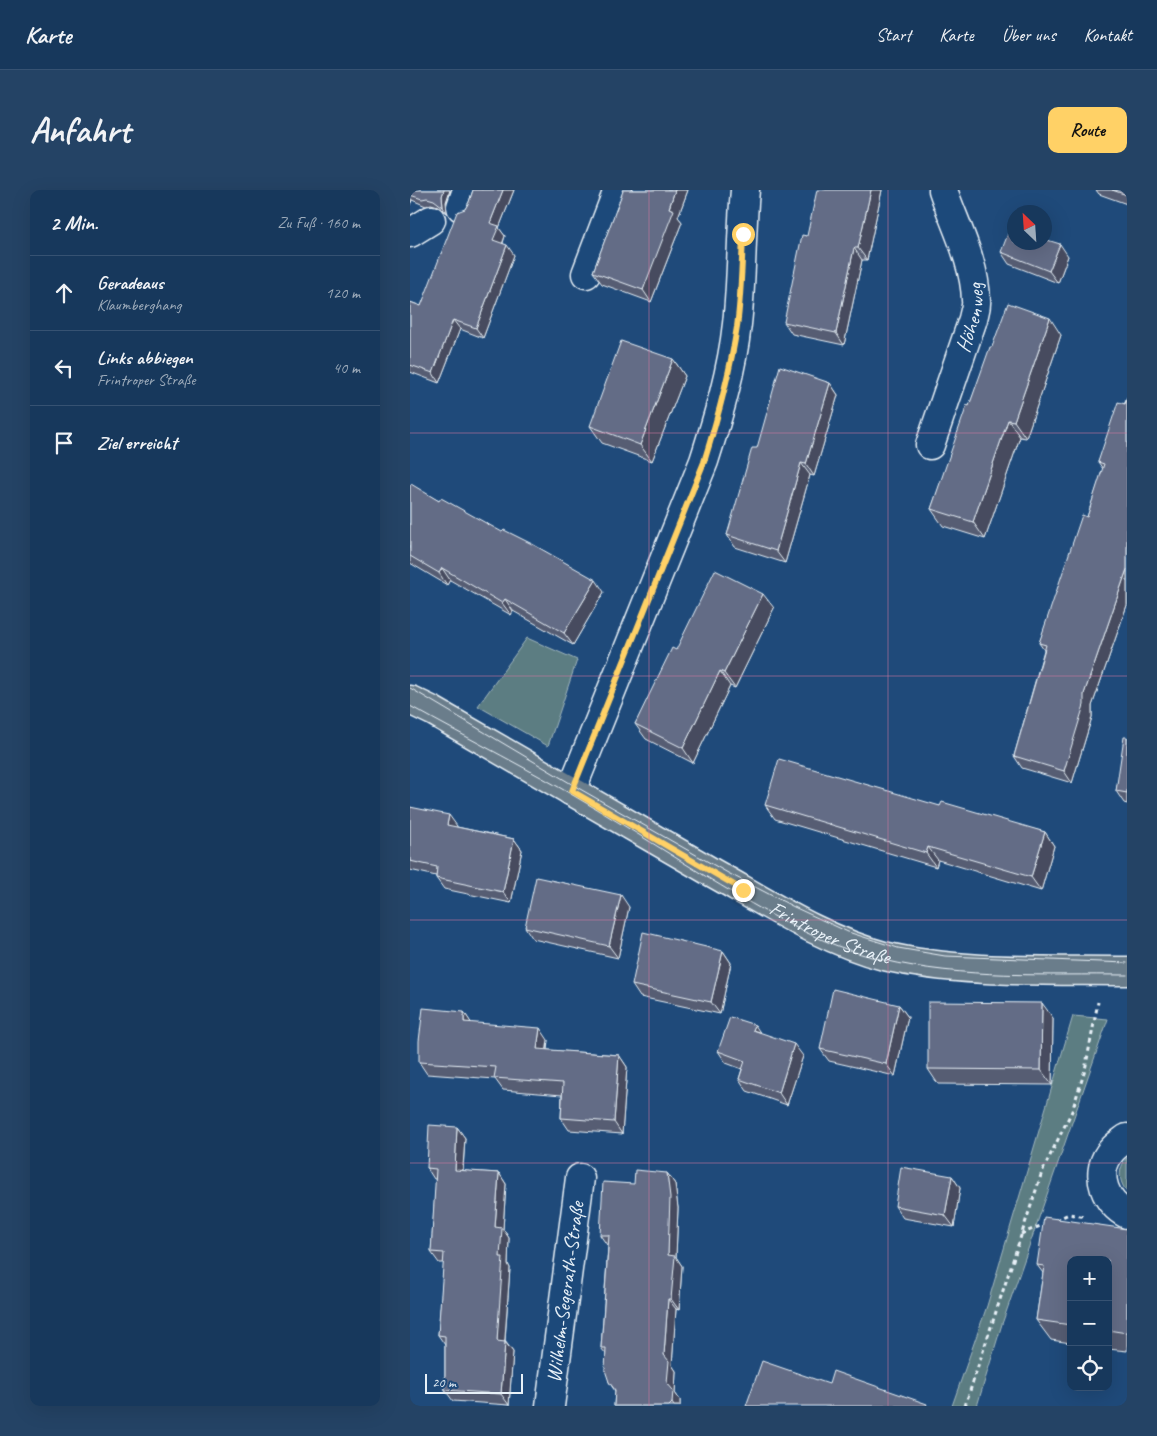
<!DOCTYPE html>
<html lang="de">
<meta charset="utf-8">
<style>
body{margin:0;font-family:Caveat,sans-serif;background:#244365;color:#f1f3f6}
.controls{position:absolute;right:15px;bottom:15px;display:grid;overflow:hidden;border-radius:10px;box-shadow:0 5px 20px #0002}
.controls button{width:45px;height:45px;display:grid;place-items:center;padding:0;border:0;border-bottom:1px solid #365272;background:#17385c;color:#f1f3f6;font:25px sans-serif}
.compass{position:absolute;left:597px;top:15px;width:45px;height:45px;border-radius:50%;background:#17385c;box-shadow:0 5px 20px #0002;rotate:335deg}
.scale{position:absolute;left:15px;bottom:12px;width:98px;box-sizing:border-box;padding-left:5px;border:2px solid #e8f1f8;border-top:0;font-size:14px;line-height:18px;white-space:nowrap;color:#e8f1f8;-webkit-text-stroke:4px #1f4a7a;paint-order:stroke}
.stop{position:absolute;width:15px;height:15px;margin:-11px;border:4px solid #ffd166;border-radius:50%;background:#fff}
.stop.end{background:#ffd166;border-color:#fff;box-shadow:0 1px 5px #0008}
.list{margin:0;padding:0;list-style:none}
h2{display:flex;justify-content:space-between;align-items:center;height:65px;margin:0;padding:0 20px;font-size:21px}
h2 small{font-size:16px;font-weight:400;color:#9eacbb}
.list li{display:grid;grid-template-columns:32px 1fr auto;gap:15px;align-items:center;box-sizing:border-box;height:75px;padding:0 20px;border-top:1px solid #365272}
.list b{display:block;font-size:19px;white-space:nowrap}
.list p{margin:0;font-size:16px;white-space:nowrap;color:#9eacbb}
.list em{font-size:16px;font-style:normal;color:#9eacbb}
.icon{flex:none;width:28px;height:28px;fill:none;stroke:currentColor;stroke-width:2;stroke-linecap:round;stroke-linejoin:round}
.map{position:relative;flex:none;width:717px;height:1216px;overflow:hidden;border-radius:10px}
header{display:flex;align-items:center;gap:30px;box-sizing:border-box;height:70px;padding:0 25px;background:#17385c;border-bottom:1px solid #365272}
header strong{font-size:24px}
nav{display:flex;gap:28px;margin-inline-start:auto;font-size:18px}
.intro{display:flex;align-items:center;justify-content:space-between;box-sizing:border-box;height:120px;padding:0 30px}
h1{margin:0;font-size:35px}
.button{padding:12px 22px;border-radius:10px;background:#ffd166;color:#111;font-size:18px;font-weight:700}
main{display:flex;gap:30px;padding:0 30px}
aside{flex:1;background:#17385c;border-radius:10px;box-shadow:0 5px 20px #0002}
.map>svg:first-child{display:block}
</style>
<header>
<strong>Karte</strong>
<nav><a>Start</a><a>Karte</a><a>Über uns</a><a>Kontakt</a></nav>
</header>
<div class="intro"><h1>Anfahrt</h1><a class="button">Route</a></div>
<main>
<aside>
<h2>2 Min.<small>Zu Fuß · 160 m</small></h2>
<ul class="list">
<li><svg class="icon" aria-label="ahead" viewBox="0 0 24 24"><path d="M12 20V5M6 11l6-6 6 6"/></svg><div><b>Geradeaus</b><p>Klaumberghang</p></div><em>120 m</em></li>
<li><svg class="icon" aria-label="left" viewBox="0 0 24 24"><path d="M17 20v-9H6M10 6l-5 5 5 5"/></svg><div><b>Links abbiegen</b><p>Frintroper Straße</p></div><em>40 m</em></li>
<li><svg class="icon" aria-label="arrive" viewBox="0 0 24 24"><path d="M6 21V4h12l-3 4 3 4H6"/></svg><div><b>Ziel erreicht</b></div></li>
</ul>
</aside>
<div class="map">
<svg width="717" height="1216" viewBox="0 0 717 1216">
<rect width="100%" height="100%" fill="#1f4a7a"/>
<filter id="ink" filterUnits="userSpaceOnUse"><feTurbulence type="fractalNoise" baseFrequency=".02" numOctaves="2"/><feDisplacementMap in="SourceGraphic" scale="10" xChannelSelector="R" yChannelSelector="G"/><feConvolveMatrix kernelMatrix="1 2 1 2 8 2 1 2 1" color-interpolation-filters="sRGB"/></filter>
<g filter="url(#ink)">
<!-- green -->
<path fill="#5c7d82" stroke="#a2b7bd" d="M117,448L167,470L138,556L68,516Z
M663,826L698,829L592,1134L567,1216H542L577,1116Z
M717,968V1002C709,992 707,979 717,968Z"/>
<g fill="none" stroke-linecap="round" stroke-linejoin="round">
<!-- minor casing -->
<g stroke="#e8f1f8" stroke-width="31">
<g id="minor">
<path d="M51,17L57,0"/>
<path d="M0,43L21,30"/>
<path d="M176,84L208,0"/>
<path id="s1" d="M520,255L563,129C564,123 567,116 566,110C565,72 545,35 533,0"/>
<path d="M161,601L294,271C308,227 322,181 327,134C332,89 331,45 335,0"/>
<path d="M717,948C710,953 703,957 699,964C684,985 696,1014 717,1024"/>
<path id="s2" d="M140,1216L170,988"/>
</g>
</g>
<!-- major casing -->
<g stroke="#e8f1f8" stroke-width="31">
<g id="major">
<path id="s3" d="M0,510L23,521C117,575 210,630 303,683C357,713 415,751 474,766C549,784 640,780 717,781"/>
</g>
</g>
<!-- path -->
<path stroke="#e8f1f8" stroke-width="3" stroke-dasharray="4 4" stroke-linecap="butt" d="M646,1030L659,1024L676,1027
M611,1044L635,1034
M555,1216L632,982L662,921L675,880L688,812"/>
<!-- minor -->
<use href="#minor" stroke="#1f4a7a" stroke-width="28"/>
<!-- major -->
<use href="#major" stroke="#6b7d8b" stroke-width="28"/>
<!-- tram -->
<path stroke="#e8f1f8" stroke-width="1" d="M0,498L170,599L318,683L384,717L438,742L488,758L535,766L717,773
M0,516C61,550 123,581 183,617C222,640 261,665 300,689C355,722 411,756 474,770C553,789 636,784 717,785"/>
</g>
<!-- wall -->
<path fill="#565d73" stroke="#e8f1f8" d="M0,0H40L36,12L37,23L28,16L21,14L16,16L2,10L0,15Z
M63,0H104L89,38L95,46L93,53L104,65L73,148L50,139L29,193L0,182V112L11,116L55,19L59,12Z
M212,0H278L268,27L272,32L241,112L192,94L183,82L213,2Z
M472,0L457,70H452L434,155L382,144L374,132Z
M686,0H717V14L689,4Z
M591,62L658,66L648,93L599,74Z
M651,145L616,248L610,247L575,349L533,336L521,319L559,216L582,157Z
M263,169L275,186L242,271L192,253L180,236Z
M420,193L428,205L404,286L400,285L375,373L325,357L317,345L347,258Z
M717,208V415L682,516V527L662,593L612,578L604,566L634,460L629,453L677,327L693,279L688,272Z
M0,295L29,311L194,402L163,455L103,421L101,425L40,390L37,395L0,373Z
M364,418L325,498L320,496L283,573L236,549L225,534L266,460Z
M717,547V614L714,613L706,601Z
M355,615L530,616L635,642L644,656L631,701L528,670L526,677L365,629Z
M0,617L47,637L104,649L112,660L101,713L34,699L26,688V686L0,680Z
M219,717L208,768L123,749L115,737Z
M313,761L321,773L310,824L230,807L222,795Z
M489,815L498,827L485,886L419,871L410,859Z
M54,822L61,833L138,850L137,860L209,865L217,877L212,944L159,940L151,928L152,905L93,900L85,889L17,884L9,872Z
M643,828L642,895L528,894L518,879Z
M350,843L393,866L377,915L337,901L329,889L332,879L316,873L308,861Z
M47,937L55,948L53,981L89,983L96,994L93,1039L99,1048L98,1074L100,1078L95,1151L103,1162L99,1215L43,1211L35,1200V1155L28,1145L34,1073H29L21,1062L26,989H24L17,978Z
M257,983L265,994L268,1018L266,1067L272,1076L269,1120L266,1119L262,1175L266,1181L265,1203L270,1210V1216H204L205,1201L199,1192L196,1164L191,1158L198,1056L197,1055L190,1045L224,994Z
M542,986L550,998L544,1037L493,1028L485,1016Z
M717,1039V1161L698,1159V1070H661V1153L641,1150L626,1130L633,1083L627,1075Z"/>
<!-- shaded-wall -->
<path fill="#464c5e" stroke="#e8f1f8" d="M34,0H40L36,12L37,23L33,17L32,6Z
M93,0H104L89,38L95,46L90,60L83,50L80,33Z
M265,0H278L268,27L272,32L241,112L233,100Z
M461,0H472L457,70L448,58Z
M0,7L2,10L0,15Z
M650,54L658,66L648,93L639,81Z
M97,55L104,65L73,148L66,138Z
M444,58L452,70L434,155L426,143Z
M640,128L651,145L616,248L604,231Z
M43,130L50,139L29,193L23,183Z
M263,169L275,186L242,271L230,255Z
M420,193L428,205L404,286L396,274Z
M598,230L610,247L575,349L563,332Z
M391,273L400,285L375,373L366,361Z
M32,378L40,390L37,395L29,383Z
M717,379V415L682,516V527L662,593L654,581L674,504Z
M186,390L194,402L163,455L154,443Z
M353,404L364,418L325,498L314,483Z
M95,409L103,421L101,425L92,413Z
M310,481L320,496L283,573L273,558Z
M39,625L47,636L45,645L37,635Z
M635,642L644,656L631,701L621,687Z
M104,649L112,660L101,713L93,702Z
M518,657L528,670L526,677L516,663Z
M211,705L219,717L208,768L199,756Z
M313,761L321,773L310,824L301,812Z
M632,813L643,828L642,895L631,880Z
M489,815L498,827L485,886L476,874Z
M54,822L62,834L54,832Z
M345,835L353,847L343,840Z
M130,838L138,850L135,871L127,859Z
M384,854L393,866L377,915L369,903Z
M209,865L217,877L212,944L204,932Z
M47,937L55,948L52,991L45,980Z
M89,983L96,994L93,1039L99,1048L98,1074L100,1078L94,1162L87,1151L90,1067L85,1037Z
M257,983L265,994L268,1018L266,1067L272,1076L269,1120L261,1109L258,1065Z
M542,986L550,998L544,1037L535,1025Z
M258,1109L266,1119L262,1175L266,1181L265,1203L270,1210V1216H264L262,1213L257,1193L254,1165Z
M95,1152L103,1162L99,1215L91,1204Z"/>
<!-- building -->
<path fill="#646c86" stroke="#e8f1f8" d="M0,0H34L32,6L33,17L24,10L17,8L12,9L0,5Z
M63,0H93L80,33L89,36L83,50L97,55L66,138L43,130L23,183L0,175V112L11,116L47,22L55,19L59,12Z
M212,0H265L259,18L264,20L233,100L183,82L213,1Z
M407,0H461L448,58H444L426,143L374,132L392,45L397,46Z
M702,0H717V5Z
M601,36L604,38V52H634V49L650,54L639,81L591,62Z
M598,113L640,128L604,231L598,230L563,332L521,319L557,215L559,216L580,157H582Z
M211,151L263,169L230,255L180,236Z
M370,176L420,193L396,274L391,273L366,361L317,345L342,258H347Z
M717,208V379L674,504V515L654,581L604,566L636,455L629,453L672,325L677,327L694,274L688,272L708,212L715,214Z
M1,294L29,311L31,308L92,342L94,340L124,355L186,390L154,443L95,409L92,413L32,378L29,383L0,366V295Z
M305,380L353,404L314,483L310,481L273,558L225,534L262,458L266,460Z
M714,547H717V603L706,601Z
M369,569L530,616L532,612L635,642L621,687L518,657L516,663L355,615Z
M0,617L39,625L37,635L104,649L93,702L26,688L27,677L0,671Z
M126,687L211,705L199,756L115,737Z
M233,742L313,761L301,812L222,795Z
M423,799L489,815L476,874L410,859Z
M518,812L632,813L631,880L518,879Z
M13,818L54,822V832L130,838L127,859L209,865L204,932L151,928L153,893L84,888L86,877L9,872V851Z
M320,827L345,835L343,840L384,854L369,903L329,889L335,871L308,861Z
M19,935L47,937L45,980L89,983L85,1037L92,1038L90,1067H93L87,1151L95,1152L91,1204L35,1200V1146L28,1145L34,1063L21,1062L26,979L17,978Z
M491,977L542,986L535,1025L485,1016Z
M225,980L257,983L260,1007L258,1065L265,1066L261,1109H258L254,1165L259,1171L257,1193L263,1200L262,1213L259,1216H204L205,1200L199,1192L195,1180L196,1158H191L199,1045H190L193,992L224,994Z
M634,1027L717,1039V1143L698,1140V1070H661V1135L626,1130L634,1076L627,1075Z
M352,1171L419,1194L423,1181L517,1214L516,1216H336Z"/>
</g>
<g fill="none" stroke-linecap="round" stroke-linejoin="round" filter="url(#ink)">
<!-- route -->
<path stroke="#ffd166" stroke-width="6" d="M333,700L162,601L294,272C308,227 320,183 327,137C331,106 332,75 333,44"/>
</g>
<!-- grid -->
<path fill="none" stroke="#d37aa2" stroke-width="1" stroke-opacity="0.55" d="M239,0V1216M478,0V1216M0,243H717M0,486H717M0,730H717M0,973H717"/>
<g text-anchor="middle" stroke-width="5" stroke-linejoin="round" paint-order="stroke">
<!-- street labels -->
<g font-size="21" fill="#e8f1f8" stroke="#1f4a7a">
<text dy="7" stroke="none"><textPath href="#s1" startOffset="134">Höhenweg</textPath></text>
<text dy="7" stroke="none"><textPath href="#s3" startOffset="481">Frintroper Straße</textPath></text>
<text dy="7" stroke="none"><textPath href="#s2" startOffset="115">Wilhelm-Segerath-Straße</textPath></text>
</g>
</g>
</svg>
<div class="controls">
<button>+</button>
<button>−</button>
<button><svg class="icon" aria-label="locate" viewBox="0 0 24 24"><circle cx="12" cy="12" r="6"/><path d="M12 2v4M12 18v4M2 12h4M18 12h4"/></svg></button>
</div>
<svg class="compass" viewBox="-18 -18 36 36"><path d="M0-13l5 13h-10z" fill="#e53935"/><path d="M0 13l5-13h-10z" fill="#9eacbb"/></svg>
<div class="scale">20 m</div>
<div class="stop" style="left:333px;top:44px"></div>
<div class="stop end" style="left:333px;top:700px"></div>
</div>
</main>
